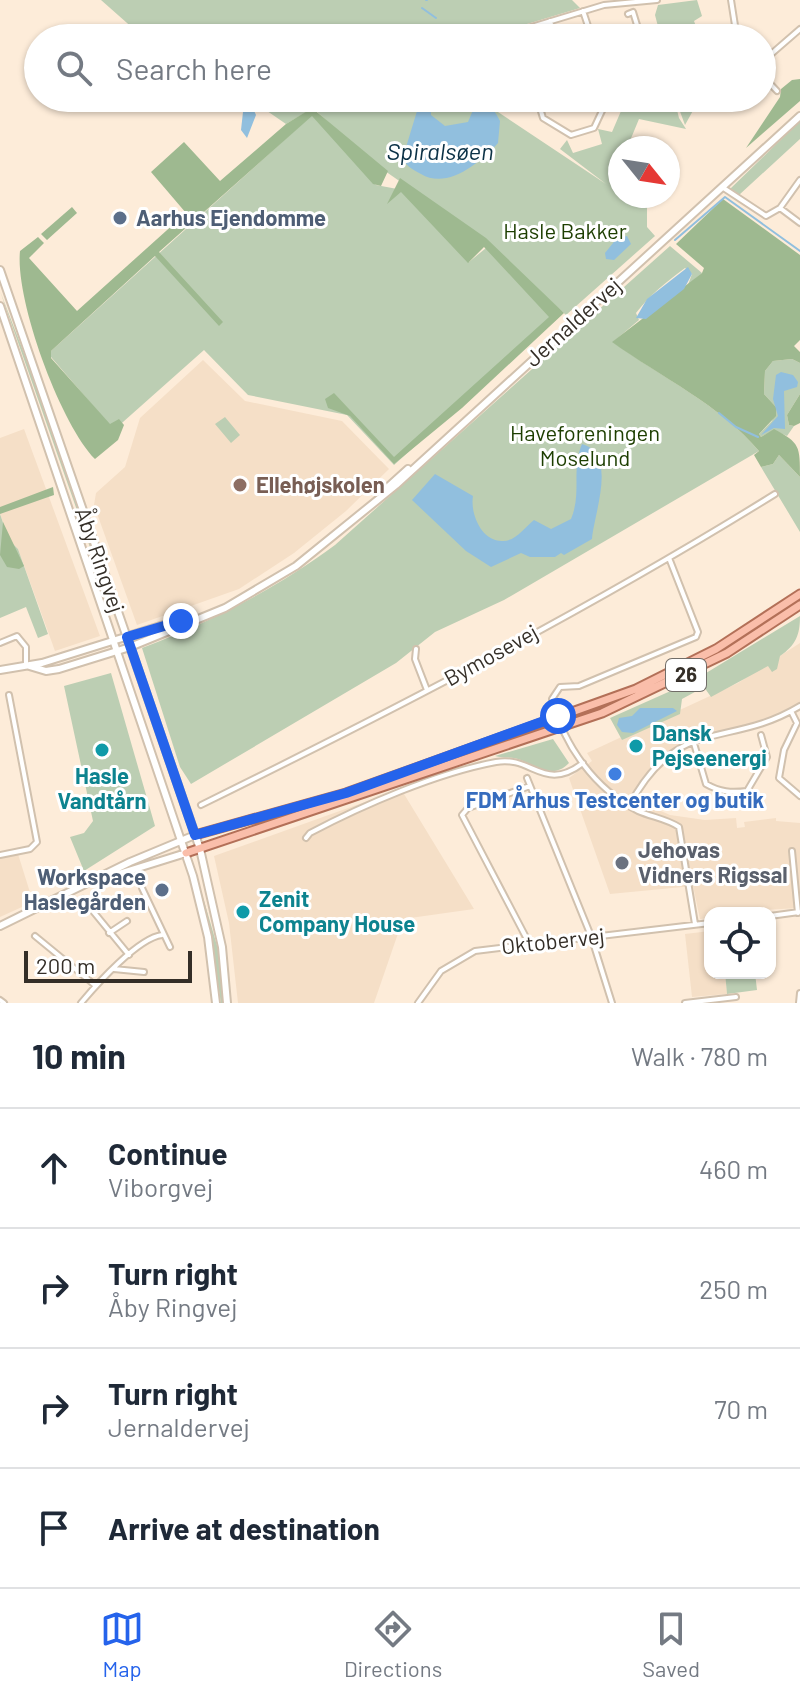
<!DOCTYPE html>
<meta charset="utf-8">
<style>
body{margin:0;font-family:Barlow,sans-serif;background:#f2f2f3;color:#1f2937}
.controls{position:absolute;right:24px;bottom:24px;display:grid;overflow:hidden;border-radius:16px;box-shadow:0 2px 6px #0004}
.controls button{width:72px;height:72px;display:grid;place-items:center;padding:0;border:0;border-bottom:2px solid #e0e1e3;background:#fff;color:#1f2937;font:40px sans-serif}
.compass{position:absolute;left:608px;top:136px;width:72px;height:72px;border-radius:50%;background:#fff;box-shadow:0 2px 6px #0004;rotate:120deg}
.scale{position:absolute;left:24px;bottom:20px;width:168px;box-sizing:border-box;padding-left:8px;border:4px solid #342e27;border-top:0;font-size:22px;line-height:28px;white-space:nowrap;color:#342e27;-webkit-text-stroke:6px #fff;paint-order:stroke}
.stop{position:absolute;width:24px;height:24px;margin:-18px;border:6px solid #2563eb;border-radius:50%;background:#fff}
.stop.end{background:#2563eb;border-color:#fff;box-shadow:0 2px 8px #0008}
.list{margin:0;padding:0;list-style:none}
h2{display:flex;justify-content:space-between;align-items:center;height:104px;margin:0;padding:0 32px;font-size:34px}
h2 small{font-size:26px;font-weight:400;color:#747a83}
.list li{display:grid;grid-template-columns:52px 1fr auto;gap:24px;align-items:center;box-sizing:border-box;height:120px;padding:0 32px;border-top:2px solid #e0e1e3}
.list b{display:block;font-size:30px;white-space:nowrap}
.list p{margin:0;font-size:26px;white-space:nowrap;color:#747a83}
.list em{font-size:26px;font-style:normal;color:#747a83}
.icon{flex:none;width:44px;height:44px;fill:none;stroke:currentColor;stroke-width:2;stroke-linecap:round;stroke-linejoin:round}
.map{position:relative;flex:none;width:800px;height:1003px;overflow:hidden}
.search{position:absolute;background:#fff;box-shadow:0 2px 6px #0004;left:24px;right:24px;top:24px;height:88px;display:flex;align-items:center;gap:20px;box-sizing:border-box;padding:0 28px;border-radius:44px;color:#747a83;font-size:30px}
.sheet{height:584px;background:#fff}
nav{display:flex;justify-content:space-around;align-items:center;box-sizing:border-box;height:112px;border-top:2px solid #e0e1e3;background:#fff;font-size:22px;color:#747a83}
nav a{display:grid;justify-items:center;gap:4px}
nav .on{color:#2563eb}
.map>svg:first-child{display:block}
</style>
<div class="map">
<svg width="800" height="1003" viewBox="0 0 800 1003">
<rect width="100%" height="100%" fill="#fdecd9"/>
<!-- built -->
<path fill="#f5dfc7" d="M203,360L245,401L342,421L389,469L346,511L294,553L239,589L137,625L94,505L96,493L125,467L140,418Z
M24,429L100,636L55,651L18,549L9,540L0,514V438Z
M800,643V710L775,723L716,736L683,749L648,780L636,800L670,815L705,820L736,818L737,828L745,827L744,822L776,818V821L800,823V908L710,913V918L700,919L693,886L610,894L569,778L592,761L587,753L738,683Z
M401,789L474,909L403,919L374,1003H238L229,923L214,856Z
M18,854L33,902L0,917V857Z
M710,931V973H725L727,994L692,997L685,934Z"/>
<!-- green -->
<path fill="#bcceb3" d="M101,0H572L580,8L504,31V38H144Z
M697,0L702,16L694,21L698,32L707,38H661L655,15L658,5Z
M248,98H477L606,184L560,149L567,140L573,153L602,144L598,129L612,132L624,104L611,98H648L647,104L670,109L674,98L679,118L686,129L639,119L627,148H620V168L612,188L620,196L647,205V227L655,236L566,315L479,236L369,160L313,108L286,124Z
M675,98H700L685,125Z
M312,115L376,185L408,191L469,262L486,248L558,318L394,465L347,415L248,395L204,350L114,430L51,357V351Z
M800,121V139L739,195L730,189Z
M670,246L702,273L688,285L692,274L685,268C666,282 650,295 636,313L639,320L613,342C662,378 719,404 759,451L504,600L435,632L396,663L191,784L180,767L142,648C212,621 274,590 335,545Z
M0,291L32,374L119,630Z
M792,359L800,363V394L787,415L789,425L794,426L787,436L774,430L761,437L759,434L772,421L776,407L764,394L765,371L773,361Z
M225,417L240,435L231,443L215,424Z
M779,455L800,477V532L761,467L773,464Z
M0,514L9,540L18,549L48,634L38,638L26,607L0,618Z
M800,616C800,635 796,645 780,656L777,669L772,672L768,666L711,697L704,687L682,699L680,714L622,740L610,718L693,681Z
M111,673L155,826L84,871L70,837L84,833L93,821L64,686Z
M553,739L569,763C551,782 533,762 514,758C508,757 500,758 495,756Z
M193,863L218,949L224,1003H221L207,918Z
M725,973H755L757,990L727,994Z"/>
<!-- forest -->
<path fill="#9eb990" d="M800,79V101L746,148L780,97L781,89L792,80Z
M312,108L388,171L381,186L373,184L312,116L159,252L223,322L219,326L155,256L51,351V358L110,424L119,419L124,425L118,440L95,459C60,423 15,300 20,251L38,237L44,243L29,258L77,311L186,213L151,172L184,142L220,181L286,124Z
M400,178L486,238L564,313L462,408L394,464L350,416L328,408L325,399L334,393L394,457L549,317L484,247L468,263L401,192L387,204Z
M723,199L800,255V340L794,346L800,352V363L792,359L773,361L765,371L764,394L776,407V416L759,434L761,437L774,429C800,443 800,446 800,477L779,455L773,464L761,467L754,455L759,451C719,404 662,378 612,342L702,273L704,268L676,244Z
M72,207L77,213L47,240L41,234Z
M800,394V423L794,426L789,425L787,415Z
M53,487L54,495L0,514V507Z
M3,522L24,566L19,569L7,567L0,555Z"/>
<!-- water -->
<path fill="#91bfde" d="M421,98H430L431,115L445,126L468,122L476,103L469,100L452,109L436,98L447,106C470,105 483,87 500,121L498,143C480,163 447,190 421,174C412,169 405,166 403,157Z
M251,104L256,115L247,138L241,130L243,112Z
M627,236L631,244L614,260L606,259L605,253L617,238Z
M688,267L692,274L684,289L646,319L636,318L647,299Z
M781,372L793,375L798,382L797,387L784,391L785,429L774,428L761,435L778,416L773,399L776,375Z
M582,444C618,454 594,513 592,539L564,555L561,553L555,557H530L521,553L491,567L466,551L412,500L435,474L473,496C470,513 481,541 502,541C515,542 525,527 534,520L551,529L571,519C582,493 571,470 582,444Z
M640,708H673L677,711L633,733L622,732L617,725L619,718L632,716Z"/>
<g fill="none" stroke-linecap="round" stroke-linejoin="round">
<!-- stream -->
<path stroke="#91bfde" stroke-width="2" d="M426,0H427
M422,8L436,18
M675,240L725,197L800,251
M719,413L736,427L758,437"/>
<!-- minor casing -->
<g stroke="#d1c1ae" stroke-width="8">
<path id="minor" d="M731,0L737,38
M583,11L592,38
M628,14L633,12L641,38
M550,21L555,38
M508,34L604,5L657,0
M762,62L800,29
M762,75L777,91
M537,98L543,118L571,135L594,128L608,98
M567,107L583,102
M722,187L766,216L780,208L800,180
M780,208L800,223
M669,558L698,632L696,637L579,686L560,687L552,699C564,746 595,789 638,811C652,817 667,819 679,827L695,924
M0,643L17,636L26,647V665
M416,649L415,659L427,690
M791,711L797,723L784,750L779,778L800,796
M693,740L706,784C720,792 731,793 747,791L767,757L761,735
M527,778L591,936L612,1003
M201,805C396,709 590,609 775,494
M629,806C679,713 727,750 800,706
M306,838L310,833C363,805 437,773 496,762C532,755 544,793 583,763
M792,851L798,913
M0,855L30,849L37,842L9,695
M142,888L170,947
M83,899L129,955
M770,916L799,912
M109,933L127,921
M35,936L96,986
M529,943L462,815L468,808L530,786
M114,969L144,972
M0,1000L4,1003
M81,1003C97,984 138,938 162,935
M418,1003L441,971L475,951L710,923
M685,1003L736,997
M799,1003L800,993"/>
</g>
<!-- tertiary casing -->
<g stroke="#d1c1ae" stroke-width="10">
<path id="tertiary" d="M387,488L408,469
M26,665L46,671L59,669L130,647L225,608L296,566L396,485L800,116
M0,670L42,663L167,624L193,619
M109,877L186,853
M0,926L130,862L195,835"/>
</g>
<!-- secondary casing -->
<g stroke="#d1c1ae" stroke-width="10">
<path id="secondary" d="M0,270L200,849L222,947L227,1003
M0,306L193,876L208,937L216,1003"/>
</g>
<!-- primary casing -->
<g stroke="#b37058" stroke-width="11">
<path id="primary" d="M195,835L346,793L636,689L716,649L800,594
M186,853L602,713L727,653L800,605"/>
</g>
<!-- minor -->
<use href="#minor" stroke="#fff" stroke-width="4"/>
<!-- tertiary -->
<use href="#tertiary" stroke="#fff" stroke-width="6"/>
<!-- secondary -->
<use href="#secondary" stroke="#fff" stroke-width="6"/>
<!-- primary -->
<use href="#primary" stroke="#fabeaa" stroke-width="7"/>
</g>
<g fill="none" stroke-linecap="round" stroke-linejoin="round">
<!-- route -->
<path stroke="#2563eb" stroke-width="10" d="M181,621L127,637L195,835L346,793L558,716"/>
</g>
<!-- markers -->
<g fill="#5c6f8a" stroke="#fff" stroke-width="3">
<circle cx="120" cy="218" r="8"/>
<circle cx="162" cy="890" r="8"/>
</g>
<circle fill="#8d6e63" stroke="#fff" stroke-width="3" cx="240" cy="485" r="8"/>
<g fill="#0f9aa8" stroke="#fff" stroke-width="3">
<circle cx="636" cy="746" r="8"/>
<circle cx="102" cy="750" r="8"/>
<circle cx="243" cy="912" r="8"/>
</g>
<circle fill="#3f7fe0" stroke="#fff" stroke-width="3" cx="615" cy="774" r="8"/>
<circle fill="#6b7280" stroke="#fff" stroke-width="3" cx="622" cy="863" r="8"/>
<g text-anchor="middle" stroke-width="6" stroke-linejoin="round" paint-order="stroke">
<!-- shield labels -->
<rect fill="#fff" stroke="#716d68" stroke-width="2" x="666" y="659" width="40" height="32" rx="6"/>
<g font-size="20" font-weight="bold" fill="#342e27">
<text x="686" y="682">26</text>
</g>
<!-- service labels -->
<g font-size="22" font-weight="bold" fill="#4e5e75" stroke="#fff" text-anchor="start">
<text x="136" y="226">Aarhus Ejendomme</text>
<text x="146" y="885" text-anchor="end">Workspace<tspan x="146" dy="25">Haslegården</tspan></text>
</g>
<!-- park labels -->
<g font-size="22" fill="#1d3e00" stroke="#fff">
<text x="565" y="239">Hasle Bakker</text>
<text x="585" y="441">Haveforeningen<tspan x="585" dy="25">Moselund</tspan></text>
</g>
<!-- street labels -->
<g font-size="22" fill="#342e27" stroke="#fff">
<text transform="translate(573 322) rotate(-42)" y="8">Jernaldervej</text>
<text transform="translate(100 560) rotate(71)" y="8">Åby Ringvej</text>
<text transform="translate(491 655) rotate(-29)" y="8">Bymosevej</text>
<text transform="translate(553 941) rotate(-6)" y="8">Oktobervej</text>
</g>
<!-- education labels -->
<g font-size="22" font-weight="bold" fill="#785e54" stroke="#fff" text-anchor="start">
<text x="256" y="493">Ellehøjskolen</text>
</g>
<!-- culture labels -->
<g font-size="22" font-weight="bold" fill="#0d838f" stroke="#fff" text-anchor="start">
<text x="652" y="741">Dansk<tspan x="652" dy="25">Pejseenergi</tspan></text>
<text x="102" y="784" text-anchor="middle">Hasle<tspan x="102" dy="25">Vandtårn</tspan></text>
<text x="259" y="907">Zenit<tspan x="259" dy="25">Company House</tspan></text>
</g>
<!-- shop labels -->
<g font-size="22" font-weight="bold" fill="#366cbe" stroke="#fff">
<text x="615" y="808">FDM Århus Testcenter og butik</text>
</g>
<!-- worship labels -->
<g font-size="22" font-weight="bold" fill="#5b616d" stroke="#fff" text-anchor="start">
<text x="638" y="858">Jehovas<tspan x="638" dy="25">Vidners Rigssal</tspan></text>
</g>
<!-- water labels -->
<g font-size="24" font-style="italic" fill="#0b3146" stroke="#fff">
<text x="440" y="160">Spiralsøen</text>
</g>
</g>
</svg>
<div class="controls">
<button><svg class="icon" aria-label="locate" viewBox="0 0 24 24"><circle cx="12" cy="12" r="6"/><path d="M12 2v4M12 18v4M2 12h4M18 12h4"/></svg></button>
</div>
<svg class="compass" viewBox="-18 -18 36 36"><path d="M0-13l5 13h-10z" fill="#e53935"/><path d="M0 13l5-13h-10z" fill="#747a83"/></svg>
<div class="scale">200 m</div>
<div class="stop" style="left:558px;top:716px"></div>
<div class="stop end" style="left:181px;top:621px"></div>
<div class="search"><svg class="icon" aria-label="search" viewBox="0 0 24 24"><circle cx="10" cy="10" r="6"/><path d="M15 15l6 6"/></svg>Search here</div>
</div>
<section class="sheet">
<h2>10 min<small>Walk · 780 m</small></h2>
<ul class="list">
<li><svg class="icon" aria-label="ahead" viewBox="0 0 24 24"><path d="M12 20V5M6 11l6-6 6 6"/></svg><div><b>Continue</b><p>Viborgvej</p></div><em>460 m</em></li>
<li><svg class="icon" aria-label="right" viewBox="0 0 24 24"><path d="M7 20v-9h11M14 6l5 5-5 5"/></svg><div><b>Turn right</b><p>Åby Ringvej</p></div><em>250 m</em></li>
<li><svg class="icon" aria-label="right" viewBox="0 0 24 24"><path d="M7 20v-9h11M14 6l5 5-5 5"/></svg><div><b>Turn right</b><p>Jernaldervej</p></div><em>70 m</em></li>
<li><svg class="icon" aria-label="arrive" viewBox="0 0 24 24"><path d="M6 21V4h12l-3 4 3 4H6"/></svg><div><b>Arrive at destination</b></div></li>
</ul>
</section>
<nav>
<a class="on"><svg class="icon" aria-label="map" viewBox="0 0 24 24"><path d="M3 6l6-2 6 2 6-2v14l-6 2-6-2-6 2zM9 4v14M15 6v14"/></svg>Map</a>
<a><svg class="icon" aria-label="directions" viewBox="0 0 24 24"><path d="M12 3l9 9-9 9-9-9zM9 14v-3h6M13 9l2 2-2 2"/></svg>Directions</a>
<a><svg class="icon" aria-label="saved" viewBox="0 0 24 24"><path d="M7 4h10v16l-5-4-5 4z"/></svg>Saved</a>
</nav>
